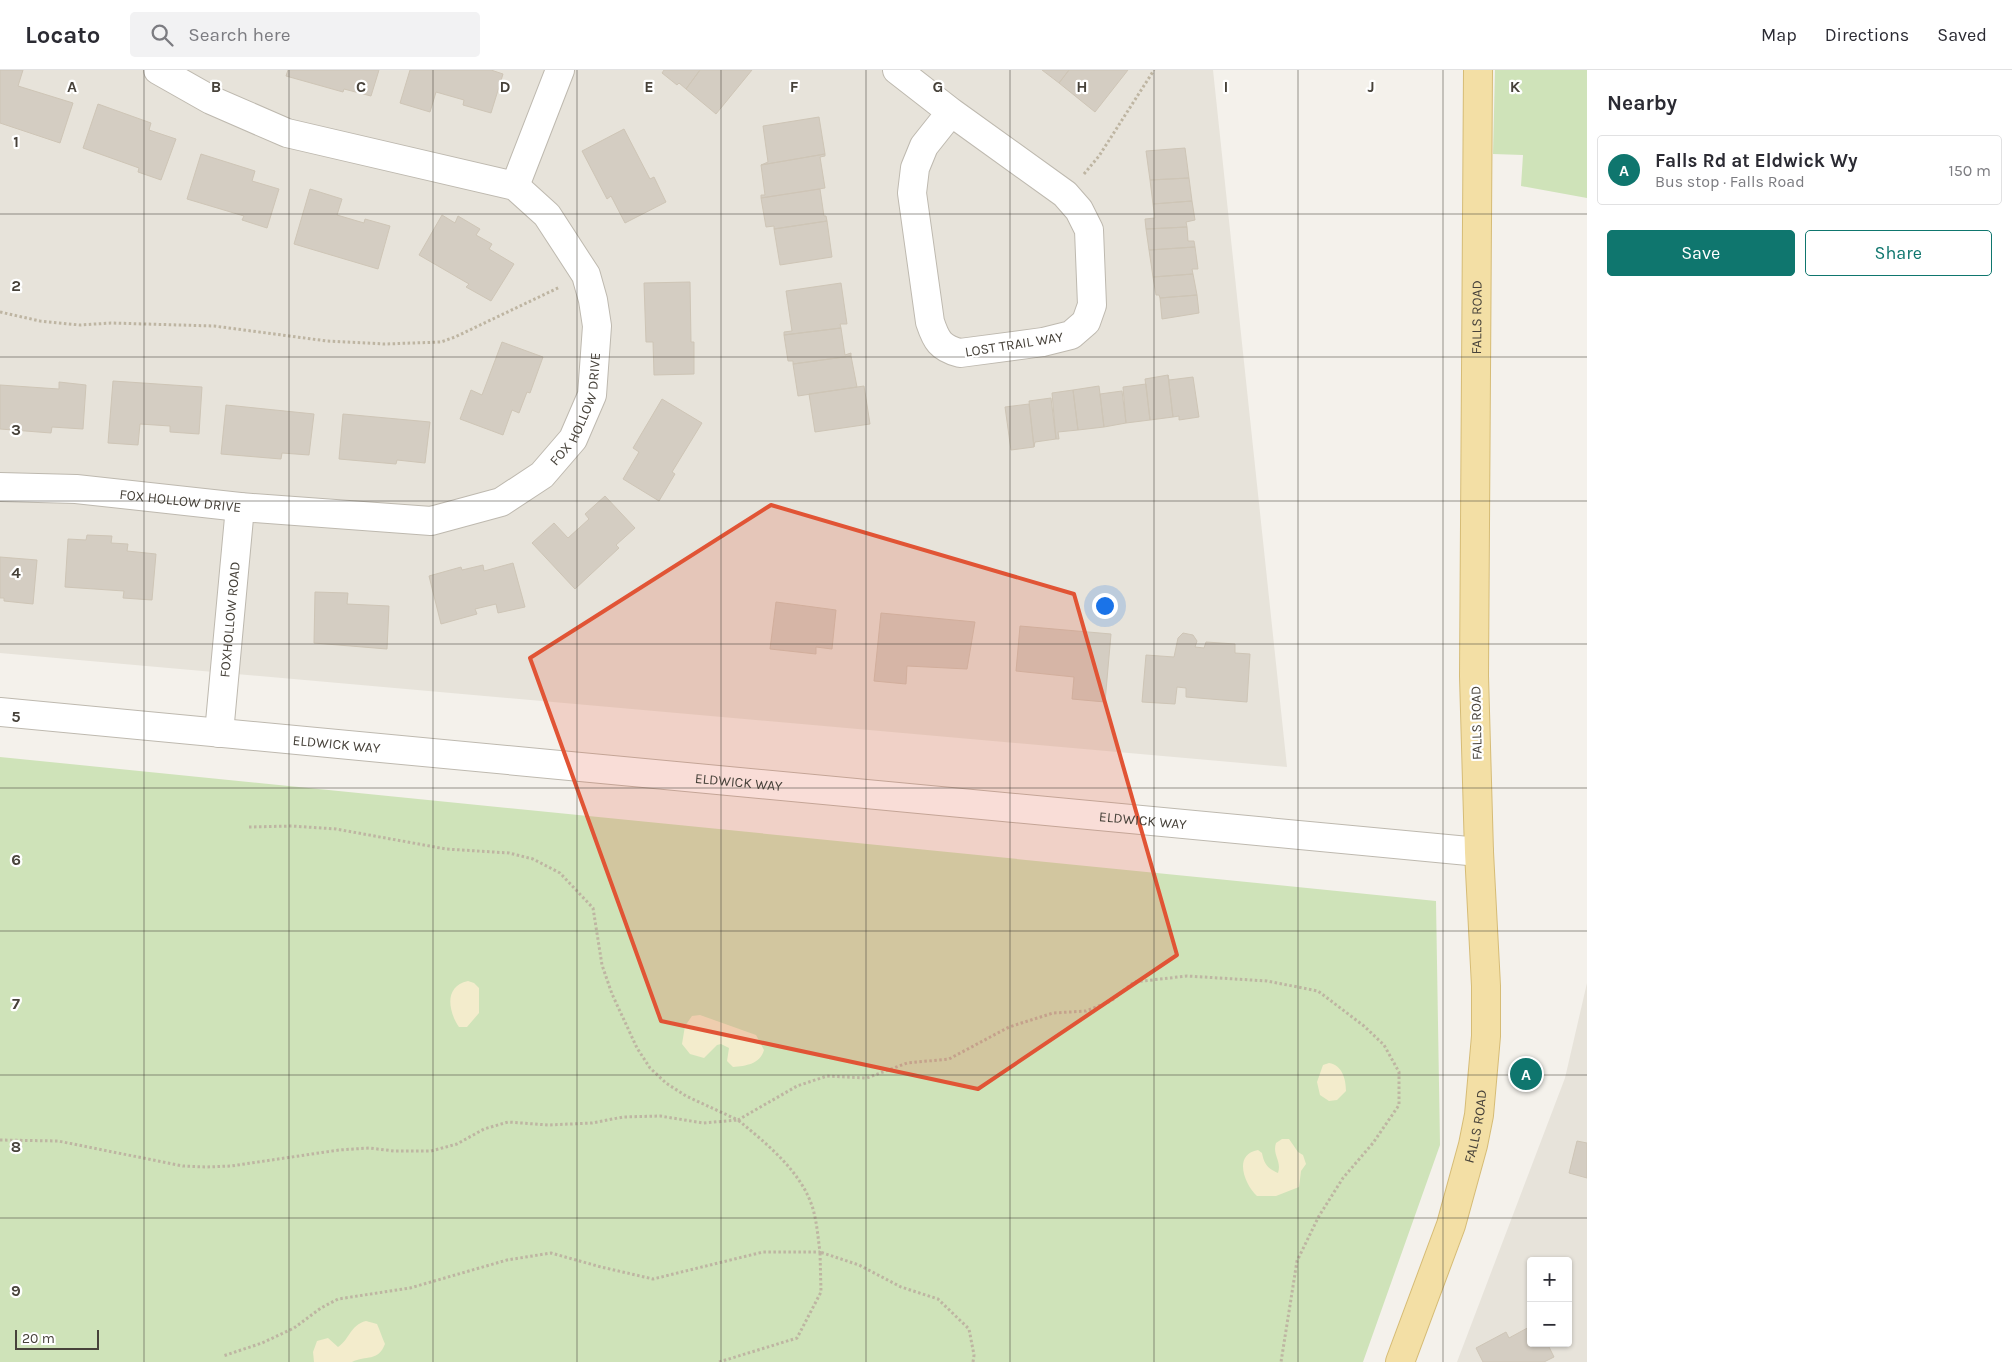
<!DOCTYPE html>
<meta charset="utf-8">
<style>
body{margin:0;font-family:Karla,sans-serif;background:#f2f2f3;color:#2b2b33}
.controls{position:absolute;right:15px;bottom:15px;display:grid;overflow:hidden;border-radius:5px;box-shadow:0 1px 4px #0004}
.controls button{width:45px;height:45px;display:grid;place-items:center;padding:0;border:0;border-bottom:1px solid #e1e1e2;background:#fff;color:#2b2b33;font:25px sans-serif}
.scale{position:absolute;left:15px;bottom:12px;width:84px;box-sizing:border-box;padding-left:5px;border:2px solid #47423a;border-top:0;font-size:14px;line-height:18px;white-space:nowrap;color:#47423a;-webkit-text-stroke:4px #fff;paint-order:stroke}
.you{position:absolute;left:1104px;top:535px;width:18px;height:18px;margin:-12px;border:4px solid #fff;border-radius:50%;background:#1a73e8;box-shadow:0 0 0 8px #1a73e833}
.badge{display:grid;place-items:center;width:32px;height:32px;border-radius:50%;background:#0f766e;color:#fff;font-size:16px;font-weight:700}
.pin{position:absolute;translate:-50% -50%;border:2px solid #fff;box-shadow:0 1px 5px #0006}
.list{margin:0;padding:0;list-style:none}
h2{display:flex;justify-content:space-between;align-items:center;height:65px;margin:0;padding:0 20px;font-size:21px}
h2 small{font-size:16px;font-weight:400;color:#7c7c81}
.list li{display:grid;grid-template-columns:32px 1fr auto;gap:15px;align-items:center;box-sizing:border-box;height:70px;margin:0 10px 10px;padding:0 10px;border:1px solid #e1e1e2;border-radius:5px}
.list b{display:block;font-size:19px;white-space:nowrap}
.list p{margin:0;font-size:16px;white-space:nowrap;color:#7c7c81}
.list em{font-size:16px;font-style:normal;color:#7c7c81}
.actions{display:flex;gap:10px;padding:15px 20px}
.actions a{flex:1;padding:11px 0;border:1px solid #0f766e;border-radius:5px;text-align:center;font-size:18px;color:#0f766e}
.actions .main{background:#0f766e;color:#fff}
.icon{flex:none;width:28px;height:28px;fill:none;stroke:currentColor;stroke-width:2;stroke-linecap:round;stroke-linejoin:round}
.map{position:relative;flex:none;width:1587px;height:1292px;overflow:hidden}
header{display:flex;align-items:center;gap:30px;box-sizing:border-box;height:70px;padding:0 25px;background:#fff;border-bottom:1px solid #e1e1e2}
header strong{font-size:24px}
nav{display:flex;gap:28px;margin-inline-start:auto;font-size:18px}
.search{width:350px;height:45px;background:#f2f2f3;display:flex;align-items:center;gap:12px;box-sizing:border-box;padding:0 18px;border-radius:5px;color:#7c7c81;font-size:19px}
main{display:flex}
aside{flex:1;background:#fff}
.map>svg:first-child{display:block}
</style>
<header>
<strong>Locato</strong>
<div class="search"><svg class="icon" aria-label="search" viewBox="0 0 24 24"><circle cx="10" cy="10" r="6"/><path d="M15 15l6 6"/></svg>Search here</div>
<nav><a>Map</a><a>Directions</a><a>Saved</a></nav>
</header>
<main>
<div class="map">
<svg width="1587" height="1292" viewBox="0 0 1587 1292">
<rect width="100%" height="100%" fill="#f4f1eb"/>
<!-- residential -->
<path fill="#e7e3da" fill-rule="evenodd" d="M0,0H1213L1287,697L0,583Z
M1587,913V1292H1457L1565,1008ZM1531,1191H1568V1273H1531Z"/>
<!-- green -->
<path fill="#cfe3b9" d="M1495,0H1587V128L1521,116L1523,85L1493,84Z
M0,687L1436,831L1440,1075L1363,1292H0Z"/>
<!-- sand -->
<path fill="#f3eccc" d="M468,911L474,913L479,918V943L467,957H459C448,941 444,916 468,911Z
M700,945L756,965L764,980C760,994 746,996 733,997L727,991L729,978L721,974L717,975L704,988L690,984L682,974L685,956L692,946Z
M1329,993C1342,995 1346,1009 1346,1021L1337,1030L1329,1031L1320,1025L1317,1012L1323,995Z
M1282,1069H1289L1298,1082L1303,1085L1306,1094L1301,1101L1299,1117L1276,1126H1257C1244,1114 1233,1084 1258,1080L1262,1083C1264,1094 1268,1099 1278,1103C1282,1091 1272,1085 1276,1073Z
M366,1251L377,1254C380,1261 382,1267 385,1274C378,1292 366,1285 352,1292H314L313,1282L317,1271L328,1268L338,1277C350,1269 350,1255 366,1251Z"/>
<!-- building -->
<path fill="#d4cdc2" stroke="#cec5b6" d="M0,0H23L18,16L73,33L60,73L0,53Z
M288,0H379L371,26L344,19L343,22L286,6Z
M410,0H491L503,4L491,43L463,35L464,30L436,22L430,42L400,33Z
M664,0H700L686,19L679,13L677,15L662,3Z
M700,0H752L716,44L686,19Z
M1042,0H1069L1059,13Z
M1069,0H1128L1095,42L1059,13Z
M98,34L151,53L149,60L176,69L161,110L138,102L139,98L83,78Z
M819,47L825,84L761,95L768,92L763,56Z
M624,59L650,109L654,107L666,132L625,153L611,126L607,129L582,81Z
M1185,78L1189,108L1150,110L1146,81Z
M201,84L255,101L252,111L279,119L267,158L242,150L244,146L187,129Z
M825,84V86L820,87L825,118L761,128V125H765L761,95Z
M1189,108L1192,131L1153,134L1150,110Z
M310,119L342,129L337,145L364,153L365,149L390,156L378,199L294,174Z
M820,119L824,146H826L827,151L774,159V156L766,157L761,128Z
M1192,131L1195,150L1186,152L1187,157L1146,159L1145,149L1155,148L1153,134Z
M442,145L455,153L458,146L480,159L476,165L492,174L489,179L514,194L491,231L466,217L469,214L419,185Z
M827,151L832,187L780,195L774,159Z
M1187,157L1188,171H1194L1195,177L1149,180L1146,159Z
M1195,177L1198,199H1192L1193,204L1153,207L1149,180Z
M1193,204L1197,225L1160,228L1159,225H1156L1153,207Z
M690,212L691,272H694V304L654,305L653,272H646L644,213Z
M841,213L847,254H840L841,258L784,265V262L792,261L786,221Z
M1197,225L1199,243L1162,249L1160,228Z
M841,258L845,285L851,283V286L793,294V291H788L784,265Z
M502,272L543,287L530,323L527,322L519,343L512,340L503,365L460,349L471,320L482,325Z
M851,286L857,317L798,326L793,294Z
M1168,305L1169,310L1193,307L1199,347L1179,350V346L1173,347Z
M1168,305L1173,347L1150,350L1145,309Z
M113,311L202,317L199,364L170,362V356L140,354L138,375L108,373Z
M59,312L86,315L83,359L52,357L51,363L0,359V315L59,319Z
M1146,314L1150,350L1126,353L1123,317Z
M864,316L870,354L815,362L809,324Z
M1099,316L1104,357L1078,360L1073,320Z
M1073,320L1078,360L1058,362L1059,369H1056L1052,323Z
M1122,321L1126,353L1104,357L1100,324Z
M1051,328L1056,369L1035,372L1034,377L1029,331Z
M662,329L702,353L672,402L675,404L659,431L623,409L639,382L633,378Z
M1029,334L1034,377L1011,380L1005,337Z
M226,335L314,344L309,385L282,383L281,389L221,384Z
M343,344L430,352L425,393L397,390L396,394L339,389Z
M605,426L635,458L616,475L619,478L575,519L532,473L554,453L568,468L589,449L585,444Z
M87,465L112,466L111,473L128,474L127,481L156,484L152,530L123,528L124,521L65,517L68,469L86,470Z
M0,487L37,490L33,534L4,531V528H0Z
M513,493L525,537L498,543L496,534L475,539L477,544L441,554L429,506L461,497L462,500L483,495L484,501Z
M315,522L348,523L347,534L389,536L387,579L314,573Z
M776,532L836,540L832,579L816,577V584L770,579Z
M881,543L975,552L967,599L907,596L906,614L874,611Z
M1020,556L1111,564L1105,632L1072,629L1074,607L1016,601Z
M1183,563L1193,565L1197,571L1195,577L1204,578L1206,572L1235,574V583L1250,584L1247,632L1186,627V618L1177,617L1175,634L1142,632L1146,585L1174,587L1178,568Z
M1577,1071L1587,1073V1108L1569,1103Z
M1531,1256V1273H1547L1554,1287L1544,1292H1483L1476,1278L1506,1262L1509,1268Z"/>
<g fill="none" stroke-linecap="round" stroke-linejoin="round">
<!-- minor casing -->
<g stroke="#beb9af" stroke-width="30">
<g id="minor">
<path d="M897,0L951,42L1065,124L1079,140L1089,160L1092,235L1086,252L1071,265L1043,272L960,283C940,278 936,270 930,252L912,123L915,98L924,76L951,42"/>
<path d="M515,116L560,0"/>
<path id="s1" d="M0,417L76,419L240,437L431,451L501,432L542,405L573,369L592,325L597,256L593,230L586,205L547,145L515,116L287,63L211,30L158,0"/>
<path id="s2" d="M0,642L1479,782"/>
<path id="s3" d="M219,663L240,437"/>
</g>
</g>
<!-- major casing -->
<g stroke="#d6bc76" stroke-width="30">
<g id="major">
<path id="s4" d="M1400,1292L1451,1155L1473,1075L1479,1045L1486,966V916L1479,782L1474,606L1478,0"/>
</g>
</g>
<!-- path -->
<path stroke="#beb5a2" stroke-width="3" stroke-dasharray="2.5 2.5" stroke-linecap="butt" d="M1084,104L1099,86L1154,0
M0,242L40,251L80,255L111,253L214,256L327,271L385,274L441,272L455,267L560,217
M249,757L292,756L336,759L446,779L509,783L533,789L560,803L593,838L602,895L612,924L637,978L650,998L666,1013L686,1026L738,1050L797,1016L827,1006L867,1008L907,993L949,989L1009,957L1053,943L1086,941L1111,931L1134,912L1187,906L1267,911L1318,921L1364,956L1384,975L1399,1002V1035L1373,1073L1343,1108L1319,1146L1297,1191L1281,1292
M0,1070L58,1071L183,1096L206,1097L231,1096L339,1080L369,1078L394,1081H431L457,1074L484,1059L508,1052L548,1055L592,1053L623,1047L660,1046L703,1053L738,1050C767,1074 802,1102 813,1139C817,1153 818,1168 820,1182H763L653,1209L601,1197L551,1183L507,1190L410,1218L338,1229L321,1238L294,1258L262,1273L223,1286
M719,1292L797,1268L821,1222L820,1182L859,1195L901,1217L938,1229L969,1259L974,1285L973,1292"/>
<!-- minor -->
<use href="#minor" stroke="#fff" stroke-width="28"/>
<!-- major -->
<use href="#major" stroke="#f3dfa5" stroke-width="28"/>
</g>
<!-- marked area -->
<path fill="#e15435" fill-opacity="0.2" stroke="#e15435" stroke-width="4" stroke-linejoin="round" d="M771,435L1074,524L1177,885L978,1019L661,951L530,588Z"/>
<!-- grid -->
<path fill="none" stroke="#47423a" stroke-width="1" stroke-opacity="0.55" d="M144,0V1292M289,0V1292M433,0V1292M577,0V1292M721,0V1292M866,0V1292M1010,0V1292M1154,0V1292M1298,0V1292M1443,0V1292M0,144H1587M0,287H1587M0,431H1587M0,574H1587M0,718H1587M0,861H1587M0,1005H1587M0,1148H1587"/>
<g text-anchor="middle" stroke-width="4.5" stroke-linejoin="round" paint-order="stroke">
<!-- street labels -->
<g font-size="14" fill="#47423a" stroke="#fff">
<text dy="5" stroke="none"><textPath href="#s4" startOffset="1058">FALLS ROAD</textPath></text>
<text transform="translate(1014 274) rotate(-9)" y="5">LOST TRAIL WAY</text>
<text dy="5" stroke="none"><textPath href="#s1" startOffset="631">FOX HOLLOW DRIVE</textPath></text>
<text dy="5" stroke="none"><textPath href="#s1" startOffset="181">FOX HOLLOW DRIVE</textPath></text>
<text dy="5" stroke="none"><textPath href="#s3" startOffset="114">FOXHOLLOW ROAD</textPath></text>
<text transform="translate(1476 653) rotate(-91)" y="5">FALLS ROAD</text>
<text dy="5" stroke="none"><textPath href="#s2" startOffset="338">ELDWICK WAY</textPath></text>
<text dy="5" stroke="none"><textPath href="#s2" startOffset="742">ELDWICK WAY</textPath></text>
<text dy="5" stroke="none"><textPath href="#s2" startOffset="1148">ELDWICK WAY</textPath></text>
<text dy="5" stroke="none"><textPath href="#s4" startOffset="248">FALLS ROAD</textPath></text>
</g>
</g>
<g font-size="16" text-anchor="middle" font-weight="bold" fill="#47423a" stroke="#fff" stroke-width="4.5" stroke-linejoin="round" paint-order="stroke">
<text x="72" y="22">A</text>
<text x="216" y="22">B</text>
<text x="361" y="22">C</text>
<text x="505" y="22">D</text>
<text x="649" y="22">E</text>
<text x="794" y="22">F</text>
<text x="938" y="22">G</text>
<text x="1082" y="22">H</text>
<text x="1226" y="22">I</text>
<text x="1371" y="22">J</text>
<text x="1515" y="22">K</text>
<text x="16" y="77">1</text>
<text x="16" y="221">2</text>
<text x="16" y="365">3</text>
<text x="16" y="508">4</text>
<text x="16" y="652">5</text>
<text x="16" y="795">6</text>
<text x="16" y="939">7</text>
<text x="16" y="1082">8</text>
<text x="16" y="1226">9</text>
</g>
</svg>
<div class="controls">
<button>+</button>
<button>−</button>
</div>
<div class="scale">20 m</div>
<div class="you"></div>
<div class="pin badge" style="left:1526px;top:1004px">A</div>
</div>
<aside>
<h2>Nearby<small></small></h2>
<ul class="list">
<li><span class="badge">A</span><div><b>Falls Rd at Eldwick Wy</b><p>Bus stop · Falls Road</p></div><em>150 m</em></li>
</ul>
<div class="actions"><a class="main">Save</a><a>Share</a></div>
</aside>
</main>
